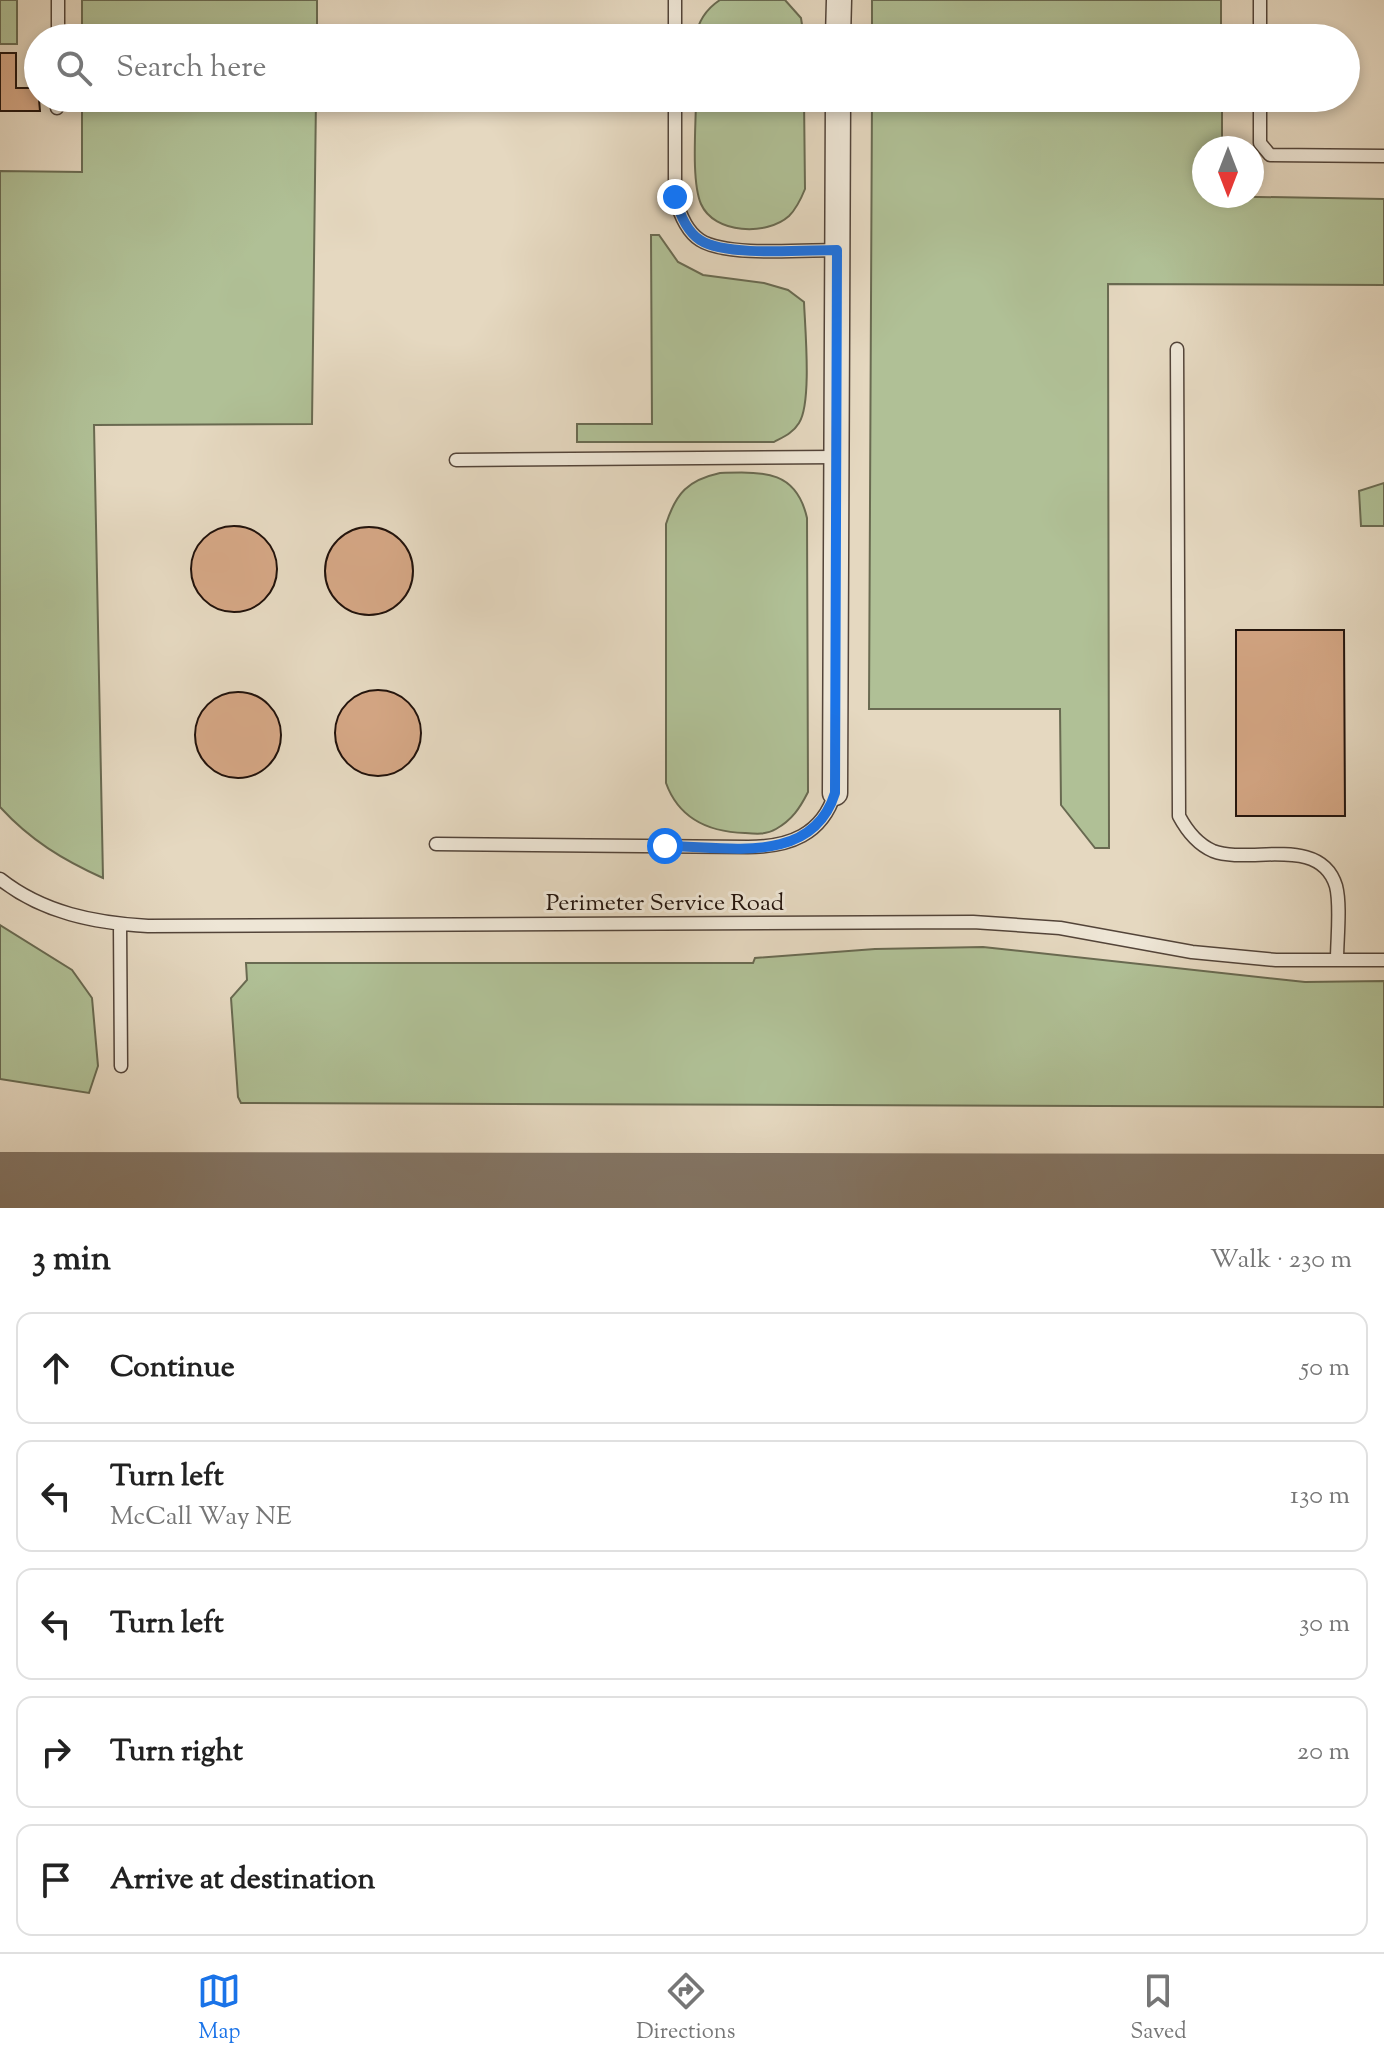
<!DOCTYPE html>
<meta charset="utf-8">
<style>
body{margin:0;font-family:"Sorts Mill Goudy",serif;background:#f2f2f2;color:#222}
.compass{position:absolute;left:1192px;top:136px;width:72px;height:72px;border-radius:50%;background:#fff;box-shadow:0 4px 12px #0003;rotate:180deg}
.stop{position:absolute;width:24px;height:24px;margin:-18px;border:6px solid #1a73e8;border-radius:50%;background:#fff}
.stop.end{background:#1a73e8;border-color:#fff;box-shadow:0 2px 8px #0008}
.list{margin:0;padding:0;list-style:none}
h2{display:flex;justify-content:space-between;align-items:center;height:104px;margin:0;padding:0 32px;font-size:34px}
h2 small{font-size:26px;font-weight:400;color:#767676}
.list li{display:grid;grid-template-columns:52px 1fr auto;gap:24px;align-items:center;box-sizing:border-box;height:112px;margin:0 16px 16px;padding:0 16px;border:2px solid #e0e0e0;border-radius:16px}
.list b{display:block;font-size:30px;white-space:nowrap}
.list p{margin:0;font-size:26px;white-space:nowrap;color:#767676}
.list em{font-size:26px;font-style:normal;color:#767676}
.icon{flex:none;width:44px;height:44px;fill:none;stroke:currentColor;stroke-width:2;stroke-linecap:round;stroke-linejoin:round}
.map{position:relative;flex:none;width:1384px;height:1208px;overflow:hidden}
.search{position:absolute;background:#fff;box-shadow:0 4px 12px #0003;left:24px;right:24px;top:24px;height:88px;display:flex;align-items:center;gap:20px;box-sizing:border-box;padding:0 28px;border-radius:44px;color:#767676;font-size:30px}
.sheet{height:744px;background:#fff}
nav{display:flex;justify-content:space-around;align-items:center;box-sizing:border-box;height:112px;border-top:2px solid #e0e0e0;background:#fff;font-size:22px;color:#767676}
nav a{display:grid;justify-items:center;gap:4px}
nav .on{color:#1a73e8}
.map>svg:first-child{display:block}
</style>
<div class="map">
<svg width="1384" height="1208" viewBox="0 0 1384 1208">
<rect width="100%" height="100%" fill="#e5d8c0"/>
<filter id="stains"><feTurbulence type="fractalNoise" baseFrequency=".0025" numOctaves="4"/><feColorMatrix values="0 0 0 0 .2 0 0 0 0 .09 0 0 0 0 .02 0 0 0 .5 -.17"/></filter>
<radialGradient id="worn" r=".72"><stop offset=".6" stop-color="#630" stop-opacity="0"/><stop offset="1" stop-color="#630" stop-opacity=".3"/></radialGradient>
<!-- green -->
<path fill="#b0c096" stroke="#696a51" stroke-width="2" d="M0,0H17V44H0Z
M82,0H317V38H82Z
M720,0H785L801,18L804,38H695C698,22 706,9 720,0Z
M872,0H1221V38H872Z
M82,98H316L312,424L94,425L103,878C63,860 30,840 0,807V171L82,172Z
M696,98H804L805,189C801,199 797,208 789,216C767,236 714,234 701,204C691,181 696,125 696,98Z
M872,98H1222V148H1204V196L1384,199V285L1108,284L1109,848H1095L1061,805L1060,709H869Z
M651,235H659L678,262L703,275L764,283L788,290L804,302C805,328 812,403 799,423C793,433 783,437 774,442H577V424H652Z
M720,473C762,472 796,469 807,518L808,792C800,808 792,820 776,829C766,835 756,834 745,833C708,832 679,819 666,783V524C676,493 688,480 720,473Z
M1384,483V526H1361L1359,491Z
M0,925L72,970L92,998L98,1066L89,1093L0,1079Z
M983,947L1305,982L1384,981V1107L241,1103L238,1097L231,998L247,980L246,963H753L755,958L875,949Z"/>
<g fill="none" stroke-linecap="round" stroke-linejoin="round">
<!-- taxiway -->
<path stroke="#847666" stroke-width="78" d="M0,1191L1384,1193"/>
</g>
<!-- building -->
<path fill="#d4a684" stroke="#22130c" stroke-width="2" d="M0,53H16V88H38L40,111H0Z
M191 569a43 43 0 1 1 86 0a43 43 0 1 1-86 0Z
M325 571a44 44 0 1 1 88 0a44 44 0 1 1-88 0Z
M1236,630H1344L1345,816H1236Z
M335 733a43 43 0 1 1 86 0a43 43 0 1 1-86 0Z
M195 735a43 43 0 1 1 86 0a43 43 0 1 1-86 0Z"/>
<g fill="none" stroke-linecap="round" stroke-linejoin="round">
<!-- lane casing -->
<g stroke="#534439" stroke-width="15">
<path id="lane" d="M675,0V38
M1260,0V38
M58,38V0
M675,98V197C679,212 686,231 700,240C726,257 804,250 837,250
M1260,98V143L1270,155L1384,156
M57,108V98
M1177,349L1179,816C1187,831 1197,844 1213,851C1249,865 1320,834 1336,886C1341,905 1337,939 1337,960
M456,460L837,457
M436,844L748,847C789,847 822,835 835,793
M0,879C43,913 95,923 148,926L973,922L1060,928L1192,952L1276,960H1384
M120,924L121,1066"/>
</g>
<!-- street casing -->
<g stroke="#534439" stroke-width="27">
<path id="street" d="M838,38L839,0
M835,793L838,98"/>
</g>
<!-- lane -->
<use href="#lane" stroke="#eee6d6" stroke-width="12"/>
<!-- street -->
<use href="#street" stroke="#eee6d6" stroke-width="24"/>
</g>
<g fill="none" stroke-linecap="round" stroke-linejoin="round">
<!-- route -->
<path stroke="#1a73e8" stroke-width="10" d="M665,846C725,846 812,867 835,793L837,250C804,250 726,257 700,240C686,231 679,212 675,197"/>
</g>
<g text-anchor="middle" stroke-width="6" stroke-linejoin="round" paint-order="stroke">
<!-- street labels -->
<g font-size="24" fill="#22130c" stroke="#eee6d6">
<text x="665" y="910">Perimeter Service Road</text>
</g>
</g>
<rect width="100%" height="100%" filter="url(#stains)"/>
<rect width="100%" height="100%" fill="url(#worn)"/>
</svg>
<svg class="compass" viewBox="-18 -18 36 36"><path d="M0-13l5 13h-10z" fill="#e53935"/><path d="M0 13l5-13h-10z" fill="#767676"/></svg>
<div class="stop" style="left:665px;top:846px"></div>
<div class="stop end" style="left:675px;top:197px"></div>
<div class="search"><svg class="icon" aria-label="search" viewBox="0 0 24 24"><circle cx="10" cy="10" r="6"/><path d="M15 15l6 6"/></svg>Search here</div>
</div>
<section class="sheet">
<h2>3 min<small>Walk · 230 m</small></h2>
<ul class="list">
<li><svg class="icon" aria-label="ahead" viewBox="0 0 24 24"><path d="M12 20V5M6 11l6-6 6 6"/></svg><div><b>Continue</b></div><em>50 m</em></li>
<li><svg class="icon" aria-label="left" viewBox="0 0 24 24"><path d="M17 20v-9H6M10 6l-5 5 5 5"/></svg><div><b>Turn left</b><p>McCall Way NE</p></div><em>130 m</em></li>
<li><svg class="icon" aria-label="left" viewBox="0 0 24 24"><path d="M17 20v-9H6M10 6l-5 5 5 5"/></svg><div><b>Turn left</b></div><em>30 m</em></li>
<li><svg class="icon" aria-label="right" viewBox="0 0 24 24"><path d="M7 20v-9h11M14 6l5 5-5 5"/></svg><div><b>Turn right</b></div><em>20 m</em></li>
<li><svg class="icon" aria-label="arrive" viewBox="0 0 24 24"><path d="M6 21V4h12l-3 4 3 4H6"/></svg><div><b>Arrive at destination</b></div></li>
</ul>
</section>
<nav>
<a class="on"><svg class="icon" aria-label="map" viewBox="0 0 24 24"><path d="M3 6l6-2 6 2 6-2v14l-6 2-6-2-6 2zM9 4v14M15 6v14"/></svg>Map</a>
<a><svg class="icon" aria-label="directions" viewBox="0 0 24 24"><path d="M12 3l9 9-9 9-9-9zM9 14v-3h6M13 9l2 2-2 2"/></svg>Directions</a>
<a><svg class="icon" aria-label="saved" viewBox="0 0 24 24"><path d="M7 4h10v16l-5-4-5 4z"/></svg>Saved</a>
</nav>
